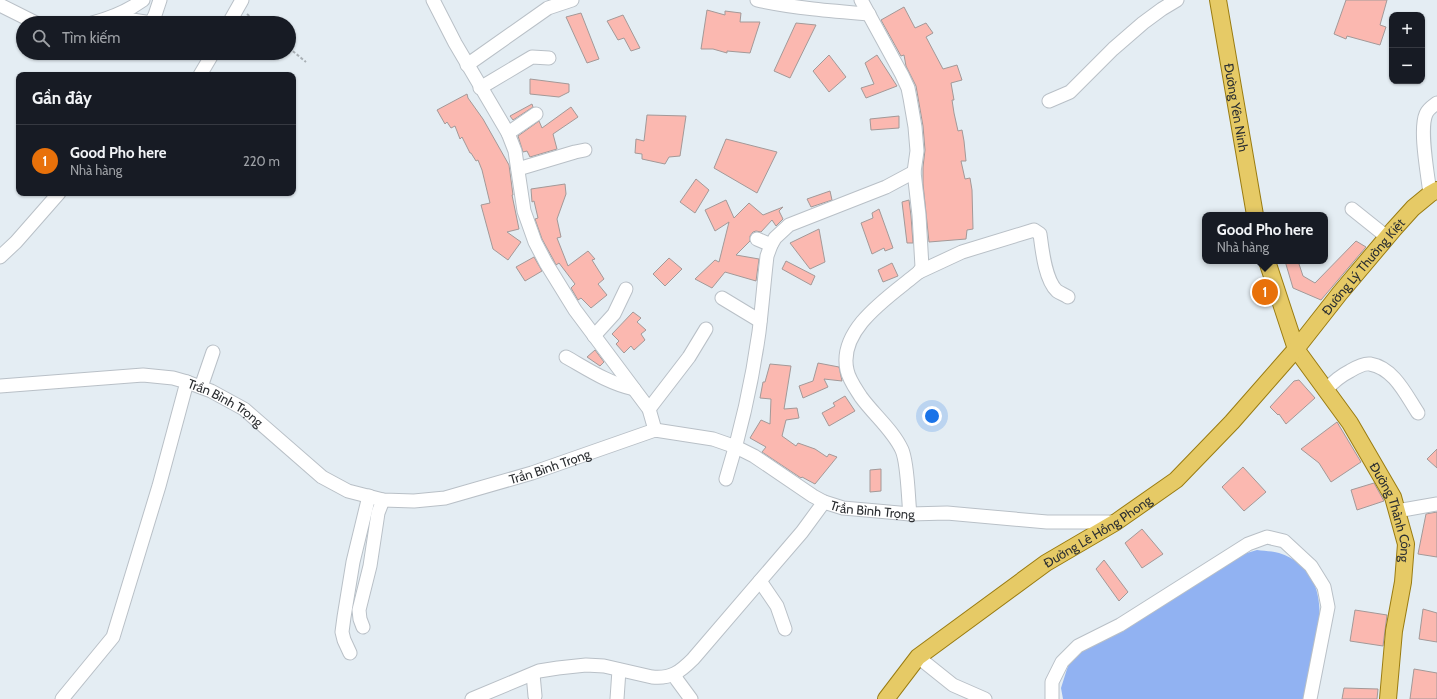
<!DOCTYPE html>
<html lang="vi">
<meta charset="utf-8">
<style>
body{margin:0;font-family:Cabin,sans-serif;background:#242831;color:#f1f3f6}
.controls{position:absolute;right:12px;top:12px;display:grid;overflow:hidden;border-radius:8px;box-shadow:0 1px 3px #0004}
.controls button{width:36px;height:36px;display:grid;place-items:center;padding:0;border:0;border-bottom:1px solid #363941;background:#171b24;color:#f1f3f6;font:20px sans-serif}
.you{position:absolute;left:932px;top:416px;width:14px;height:14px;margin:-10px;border:3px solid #fff;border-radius:50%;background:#1a73e8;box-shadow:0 0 0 6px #1a73e833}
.badge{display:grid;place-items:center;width:26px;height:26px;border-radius:50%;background:#aeb19c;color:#fff;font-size:13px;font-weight:700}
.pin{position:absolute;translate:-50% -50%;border:2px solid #fff;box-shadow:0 1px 4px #0006}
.popup{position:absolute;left:1202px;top:212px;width:126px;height:52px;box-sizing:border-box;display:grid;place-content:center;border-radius:8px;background:#171b24;filter:drop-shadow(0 1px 3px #0005);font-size:13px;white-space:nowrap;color:#9ea1a6}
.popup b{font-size:15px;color:#f1f3f6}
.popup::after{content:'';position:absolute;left:50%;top:100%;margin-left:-8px;border:8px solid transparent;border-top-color:#171b24}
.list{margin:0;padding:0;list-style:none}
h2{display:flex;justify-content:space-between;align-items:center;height:52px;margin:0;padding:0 16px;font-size:17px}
h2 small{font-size:13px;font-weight:400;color:#9ea1a6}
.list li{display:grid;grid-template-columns:26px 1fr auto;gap:12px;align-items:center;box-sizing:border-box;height:72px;padding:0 16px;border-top:1px solid #363941}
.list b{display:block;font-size:15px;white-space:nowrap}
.list p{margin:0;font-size:13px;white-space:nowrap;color:#9ea1a6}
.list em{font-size:13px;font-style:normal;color:#9ea1a6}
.icon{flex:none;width:22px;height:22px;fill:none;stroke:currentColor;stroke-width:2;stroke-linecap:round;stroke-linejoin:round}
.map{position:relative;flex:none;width:1437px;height:699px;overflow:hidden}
.search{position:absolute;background:#171b24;box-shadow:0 1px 3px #0004;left:16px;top:16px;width:280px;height:44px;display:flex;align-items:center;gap:10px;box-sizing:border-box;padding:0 14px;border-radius:22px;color:#9ea1a6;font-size:15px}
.panel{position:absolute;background:#171b24;box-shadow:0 1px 3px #0004;left:16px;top:72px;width:280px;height:124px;border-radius:8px}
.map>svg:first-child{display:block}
</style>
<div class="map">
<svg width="1437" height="699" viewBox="0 0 1437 699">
<rect width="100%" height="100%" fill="#e4edf3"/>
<!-- water -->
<path fill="#91b2f2" d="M1257,550C1264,551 1272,551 1279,553C1343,574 1315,652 1304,699H1063L1061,688L1067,669L1073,655L1087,647L1107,639L1237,556Z"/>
<!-- building -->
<path fill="#fbb8b0" stroke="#a39998" d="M1346,0H1387L1380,25L1386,27L1380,45L1347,36L1346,39L1334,34Z
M904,7L915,28L926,23L933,33L926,37L943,69L957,65L962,80L951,83L954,100H952L954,113L958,131L962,130L964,141L966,161H961L965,179L970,178L972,190L973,229L967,230L966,239L929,242L923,184V167L925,150L923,126L916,86L906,66L904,55L901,56L881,20Z
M707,10L725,15V11L741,13L740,22H760L750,53L727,51V53L713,49H701Z
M581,13L599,59L587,63L566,17Z
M623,15L640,48L631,51L624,38L618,40L607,21Z
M796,23L816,25L790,78L774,71Z
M829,55L846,77L829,92L813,71Z
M877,55L897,86L866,98L861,88L874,84L865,63Z
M530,79L569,84V92L559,97L530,94Z
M467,94L468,98L483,119L509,165L513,195H512L519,229L507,232L521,242L508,260L493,249L481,205L490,203L482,170L478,160L476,161L471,153H470L462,137L460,139L455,126L451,128L447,122L445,124L437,110Z
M532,104L533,107L513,120L510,116Z
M571,107L578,117L553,134L557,149L530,157L527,151L523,152L518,136L539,121L542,128Z
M647,115L686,116L680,156L669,157L665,164L642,159V154L635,153L636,139L644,141Z
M899,116V128L871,130L870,119Z
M726,139L777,152L757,193L714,168Z
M696,179L709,190L695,213L680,202Z
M565,184L566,194L557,219L561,237L557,238L568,266L588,251L595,259L592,260L604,279L598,284L607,295L591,308L581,298L578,300L571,288L575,284L559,263L556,265L553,259L542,239L535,219L538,218L534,201L532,202L531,189Z
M830,191L832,200L811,207L807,199Z
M726,200L734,218L749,203L763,215L783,207L779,211L783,219L776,226L772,220L761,232L756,231L753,232L750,236V241L736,255L759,259L756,281L725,272L712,288L695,279L715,260L719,262L729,222L715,231L705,210Z
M909,200L911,216L913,243H907L902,202Z
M879,209L893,248L885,251L884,248L872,254L861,223L873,218L872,213Z
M819,229L825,262L810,269L790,243Z
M1356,241L1366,247L1321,300L1293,288L1285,261H1298L1303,276L1315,283Z
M534,257L542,271L525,281L516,267Z
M669,258L682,269L665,286L653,274Z
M786,261L815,276L811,285L782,269Z
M892,263L898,276L883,282L878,270Z
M633,312L641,318L637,322L646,330L641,334L645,340L634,350L631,346L624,353L616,344L619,341L612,334Z
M595,350L604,362L600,366L587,357Z
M818,363L839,367L842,381L824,379L828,387L803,398L799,386L813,381Z
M770,364L791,366L784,409L797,408L799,418L786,420L782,436L796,446L798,443L815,449L827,457L829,454L837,457L815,484L802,477L801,478L762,452L766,447L750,438L761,420L770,424L771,399L760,398L763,382H765Z
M1299,380L1315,398L1286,424L1279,414L1278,415L1270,407L1294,381Z
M845,396L855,411L829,426L822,413L835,406L833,403Z
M1337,422L1361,462L1331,482L1319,463L1301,449Z
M1437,449V468L1427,459Z
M1243,467L1266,492L1244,511L1222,487Z
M881,469V491L870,492V470Z
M1374,483L1384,501L1357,510L1351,490Z
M1437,512V557L1418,554L1426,514Z
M1142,529L1163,554L1142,568L1125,543Z
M1104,560L1128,592L1119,601L1096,569Z
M1423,609L1437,613V642L1419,639Z
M1355,610L1387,615L1383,646L1350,641Z
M1414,669L1437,673V699H1410Z
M1344,688L1378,689L1377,699H1342Z"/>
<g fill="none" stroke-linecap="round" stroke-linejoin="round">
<!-- minor casing -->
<g stroke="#b9c0c7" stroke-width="15">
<g id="minor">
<path d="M433,0L455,43L508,133L515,151L524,211L535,242L546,263L575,310L649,409L655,430"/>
<path d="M757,0C794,8 831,11 869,14"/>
<path d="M861,0L902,75L908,88L910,98L915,127L917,151L914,172L919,215L922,267L919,272L914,276C887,298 838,330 847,370C849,380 856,389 861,397C874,415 893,430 902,450C908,464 908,498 910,514"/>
<path d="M0,5L36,23"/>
<path d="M112,17L152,23"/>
<path d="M92,23C111,18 128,11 143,0"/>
<path d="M151,23L155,15L160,0"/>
<path d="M229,23L242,0"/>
<path d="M467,65L548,8L572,0"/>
<path d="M200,75L213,53"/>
<path d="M480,88L532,57L549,58"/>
<path d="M1049,101L1070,92L1113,49L1143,23L1162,9L1177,0"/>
<path d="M508,133L536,114"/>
<path d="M518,169L575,152L585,150"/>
<path d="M1430,194C1428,175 1419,130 1426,114C1428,109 1433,106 1437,103"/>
<path d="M1352,209L1387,237"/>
<path d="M757,239L771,245"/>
<path d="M0,257L16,242L59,193"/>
<path d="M919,272L962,252L1034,230L1040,234C1042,249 1045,280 1057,291C1060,293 1065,295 1068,297"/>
<path d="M722,298L760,321"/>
<path d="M594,336L614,314L626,289"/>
<path d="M566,357C589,370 608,383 634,389"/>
<path id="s1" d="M0,386L143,375L173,378L187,382L211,391L244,409L322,477L348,491L383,500L414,501L445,498L532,473L655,430L713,439L736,447L754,456L813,496L824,502L843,508L877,511L910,514L947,513L1047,522H1116"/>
<path d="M201,387L213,352"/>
<path d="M1326,390C1333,382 1340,376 1350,371C1355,368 1363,363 1370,364C1394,368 1406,395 1418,413"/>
<path d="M649,409L689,357L706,329"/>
<path d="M726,479C741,431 752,382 759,332C762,307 764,282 767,256L771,245L775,238L789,225L886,187L914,172"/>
<path d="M1397,511L1437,504"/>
<path d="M760,581L777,606L785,629"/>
<path d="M363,627L360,619L359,610L370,566L378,513L383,500"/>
<path d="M350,653L344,640L342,632L344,617L353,562L369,496"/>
<path d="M918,657L953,685L985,699"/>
<path d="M533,674L535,696"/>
<path d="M675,675L677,680L691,699"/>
<path d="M62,699L113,637L159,486L187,382"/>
<path d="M472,699L539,671L558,668L586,665L604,666L652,677C671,679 680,672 693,659L802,532L824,502"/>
<path d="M617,699L619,670"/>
<path d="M1052,699V682L1062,662L1078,646L1120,625L1248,544L1267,537L1284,541L1311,566L1324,587L1328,607L1310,699"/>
</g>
</g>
<!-- major casing -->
<g stroke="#9a7c11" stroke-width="18">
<g id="major">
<path id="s2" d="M1218,0L1255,215"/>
<path id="s3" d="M1267,261L1296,349L1350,423L1393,497L1406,544L1403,582L1394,631L1388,699"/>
<path id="s4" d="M886,699L918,657L1046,563L1116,522L1176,480L1232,422L1296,349L1340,293L1394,229L1413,208L1430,194L1437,190"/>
</g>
</g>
<!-- path -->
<path stroke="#a9b0b5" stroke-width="2" stroke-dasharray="3 2" stroke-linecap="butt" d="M247,14L258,23
M289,48L306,62"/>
<!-- minor -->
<use href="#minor" stroke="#fff" stroke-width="13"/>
<!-- major -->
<use href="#major" stroke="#e6ca66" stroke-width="16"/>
</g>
<g text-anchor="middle" stroke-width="3" stroke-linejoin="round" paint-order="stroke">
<!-- street labels -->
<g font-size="13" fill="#2b2e31" stroke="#f3faff">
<text dy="5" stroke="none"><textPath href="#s2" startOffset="109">Đường Yên Ninh</textPath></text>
<text dy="5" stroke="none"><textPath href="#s4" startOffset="650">Đường Lý Thường Kiệt</textPath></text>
<text dy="5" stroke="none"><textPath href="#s1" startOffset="232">Trần Bình Trọng</textPath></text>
<text dy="5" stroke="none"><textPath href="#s1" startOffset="592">Trần Bình Trọng</textPath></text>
<text dy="5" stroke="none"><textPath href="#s1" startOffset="940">Trần Bình Trọng</textPath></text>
<text dy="5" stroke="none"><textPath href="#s3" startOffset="284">Đường Thành Công</textPath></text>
<text dy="5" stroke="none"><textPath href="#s4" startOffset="272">Đường Lê Hồng Phong</textPath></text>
</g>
</g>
</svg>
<div class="controls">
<button>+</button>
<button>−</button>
</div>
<div class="you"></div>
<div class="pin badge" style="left:1265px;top:292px;background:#e8710a">1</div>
<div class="popup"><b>Good Pho here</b>Nhà hàng</div>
<div class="search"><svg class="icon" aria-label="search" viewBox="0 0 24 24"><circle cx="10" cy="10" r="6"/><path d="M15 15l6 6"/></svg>Tìm kiếm</div>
<section class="panel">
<h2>Gần đây<small></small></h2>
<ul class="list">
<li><span class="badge" style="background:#e8710a">1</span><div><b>Good Pho here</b><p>Nhà hàng</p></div><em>220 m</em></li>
</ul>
</section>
</div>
